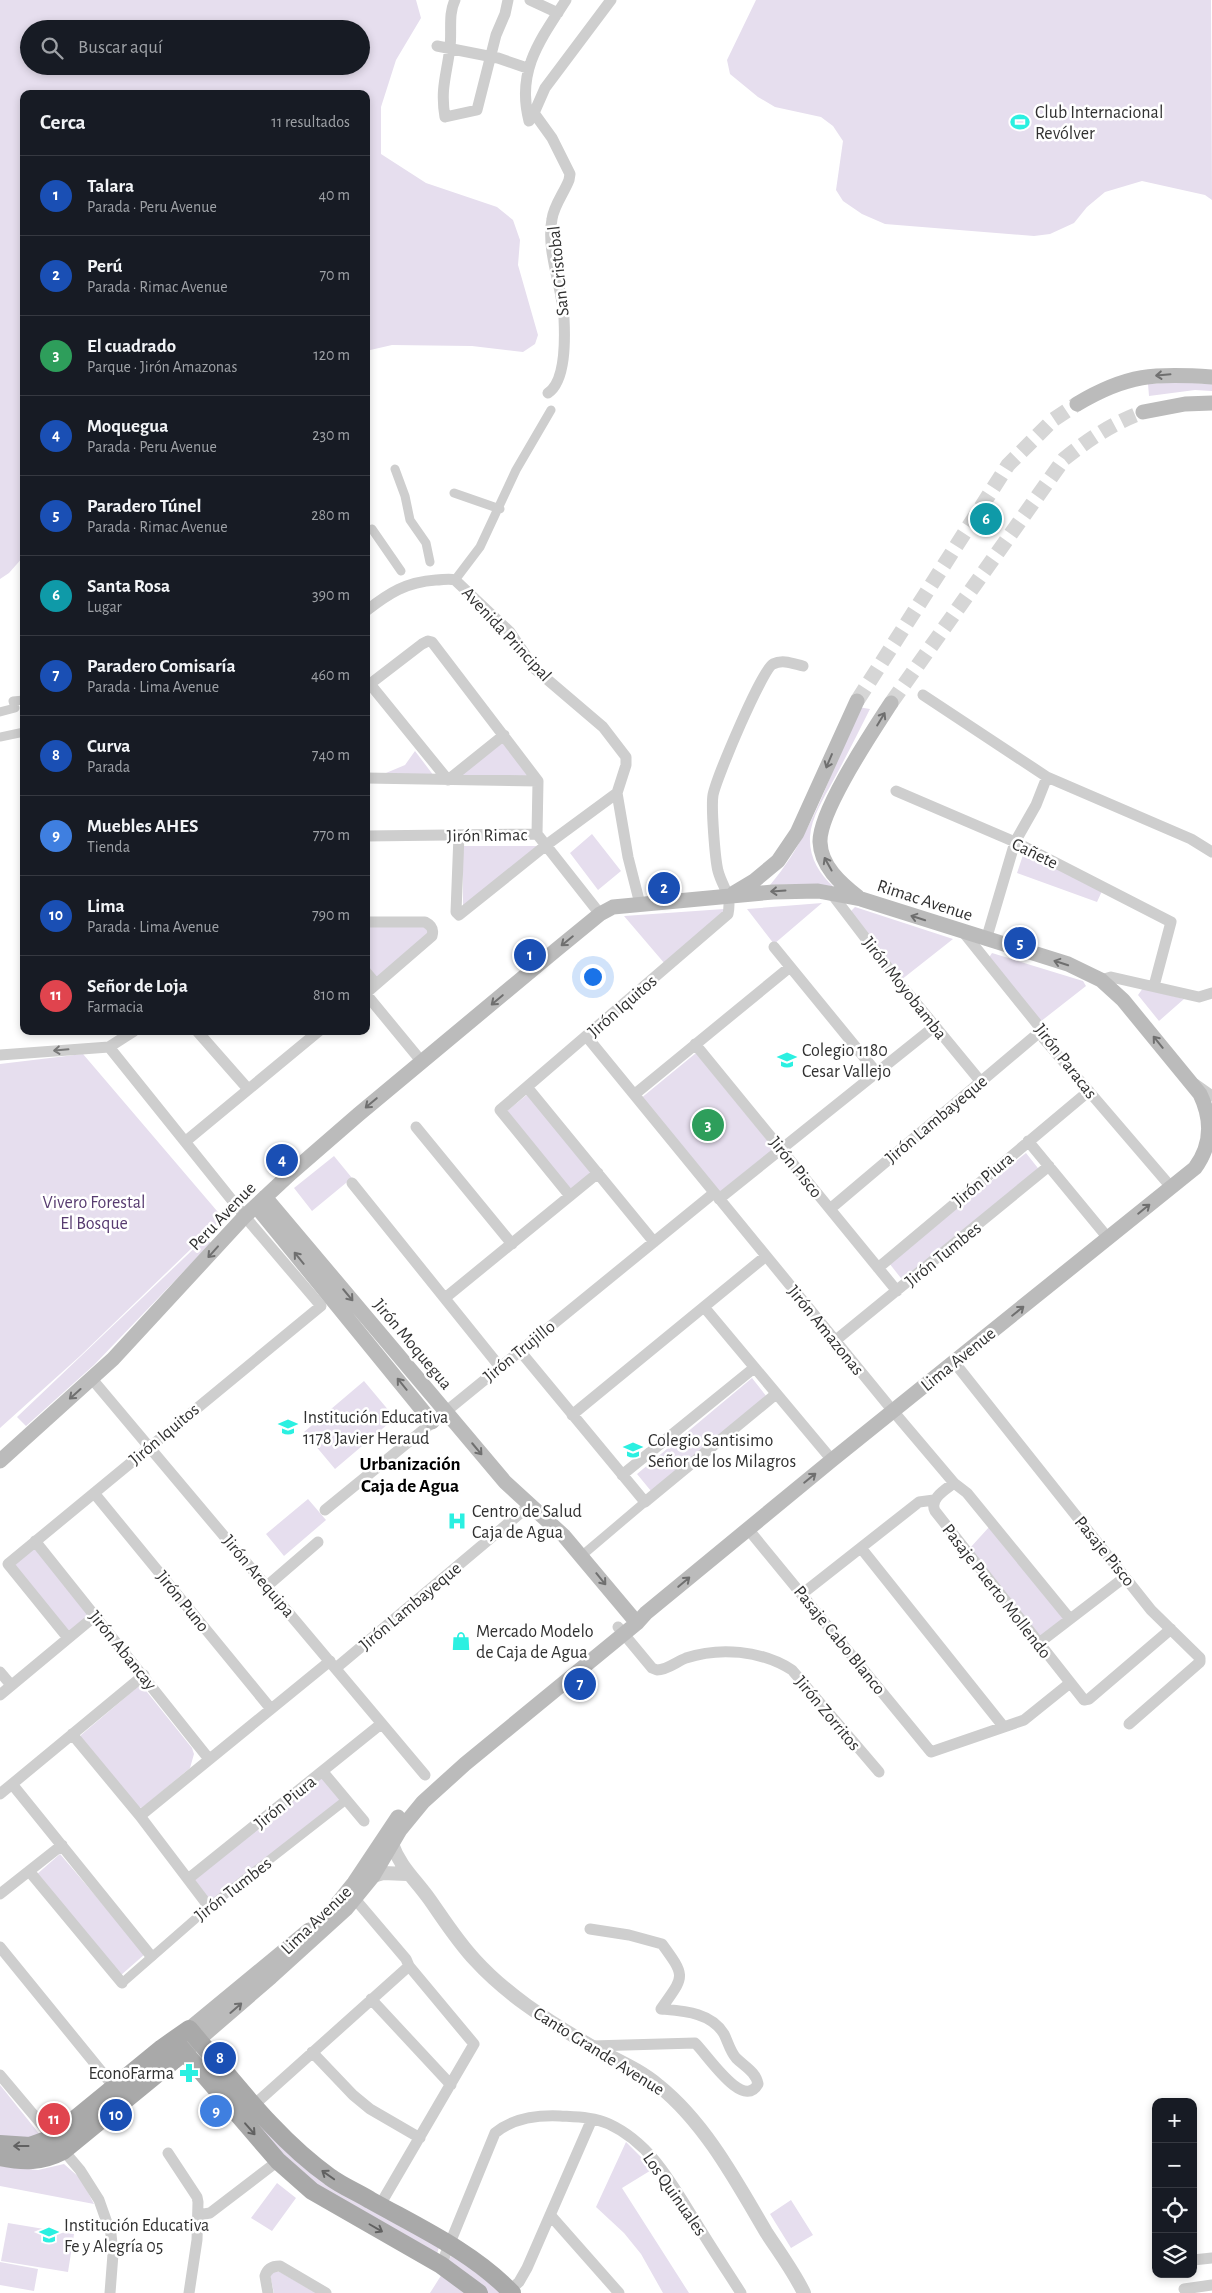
<!DOCTYPE html>
<html lang="es">
<meta charset="utf-8">
<style>
body{margin:0;font-family:"Alegreya Sans",sans-serif;background:#20242c;color:#f1f3f6}
.controls{position:absolute;right:15px;bottom:15px;display:grid;overflow:hidden;border-radius:10px;box-shadow:0 2px 8px #0003}
.controls button{width:45px;height:45px;display:grid;place-items:center;padding:0;border:0;border-bottom:1px solid #363941;background:#171b24;color:#f1f3f6;font:25px sans-serif}
.you{position:absolute;left:592px;top:976px;width:18px;height:18px;margin:-12px;border:4px solid #fff;border-radius:50%;background:#1a73e8;box-shadow:0 0 0 8px #1a73e833}
.badge{display:grid;place-items:center;width:32px;height:32px;border-radius:50%;background:#2bf0e1;color:#fff;font-size:16px;font-weight:700}
.pin{position:absolute;translate:-50% -50%;border:2px solid #fff;box-shadow:0 1px 5px #0006}
.list{margin:0;padding:0;list-style:none}
h2{display:flex;justify-content:space-between;align-items:center;height:65px;margin:0;padding:0 20px;font-size:21px}
h2 small{font-size:16px;font-weight:400;color:#9ea1a6}
.list li{display:grid;grid-template-columns:32px 1fr auto;gap:15px;align-items:center;box-sizing:border-box;height:80px;padding:0 20px;border-top:1px solid #363941}
.list b{display:block;font-size:19px;white-space:nowrap}
.list p{margin:0;font-size:16px;white-space:nowrap;color:#9ea1a6}
.list em{font-size:16px;font-style:normal;color:#9ea1a6}
.icon{flex:none;width:28px;height:28px;fill:none;stroke:currentColor;stroke-width:2;stroke-linecap:round;stroke-linejoin:round}
.map{position:relative;flex:none;width:1212px;height:2293px;overflow:hidden}
.search{position:absolute;background:#171b24;box-shadow:0 2px 8px #0003;left:20px;top:20px;width:350px;height:55px;display:flex;align-items:center;gap:12px;box-sizing:border-box;padding:0 18px;border-radius:28px;color:#9ea1a6;font-size:19px}
.panel{position:absolute;background:#171b24;box-shadow:0 2px 8px #0003;left:20px;top:90px;width:350px;height:945px;border-radius:10px}
.map>svg:first-child{display:block}
</style>
<div class="map">
<svg width="1212" height="2293" viewBox="0 0 1212 2293">
<rect width="100%" height="100%" fill="#fff"/>
<!-- green -->
<path fill="#e6deee" fill-rule="evenodd" d="M0,0H416L421,18L396,60L381,107V154L426,183L497,207L513,220L520,240L518,265L538,335L535,344L523,352L472,346L392,345L366,351V94H24V556L9,573L0,579ZM29,29H361V66H29Z
M756,0H1211L1212,200L1205,195L1142,181L1105,192L1087,207L1074,223L1050,234L1034,236L885,224L862,214L843,201L836,190L843,141L833,126L821,117L775,107L758,97L730,74L727,60Z
M1176,382L1212,384V391L1195,390L1149,396L1148,384Z
M858,707L870,709C858,733 846,757 833,781C824,798 811,817 810,837C809,857 819,874 834,887L807,884L770,885C813,835 833,767 858,707Z
M503,741L534,779L457,778Z
M415,751L434,776L386,773L405,765Z
M592,834L621,871L598,890L570,853Z
M463,846H537L463,907Z
M1024,852L1102,891L1097,902L1017,873Z
M822,903L774,944L747,909Z
M855,907L953,939L901,980L850,912Z
M724,909L721,918L665,964L624,916Z
M427,925L431,932L375,980L366,969V926Z
M992,953L1083,981L1086,986L1040,1022L988,959Z
M1143,988L1184,999L1159,1021L1138,995Z
M696,1053L776,1151L719,1196L640,1099Z
M83,1054L223,1218L80,1356L0,1428V1064Z
M529,1093L592,1174L570,1192L506,1112Z
M1026,1153L1041,1172L904,1282L889,1263Z
M334,1156L352,1178L312,1211L294,1188Z
M205,1238L211,1243L94,1365L26,1426L17,1417Z
M752,1378L767,1397L651,1491L637,1474Z
M364,1381L395,1418L335,1469L304,1432Z
M308,1499L326,1520L284,1556L266,1534Z
M990,1526L1064,1619L1041,1637L970,1548Z
M35,1544L94,1616L68,1637L10,1564Z
M140,1685L143,1687L192,1748L194,1754L190,1768L142,1808L137,1807L81,1738V1735Z
M323,1774L344,1800L213,1904L192,1879Z
M60,1854L145,1954L120,1976L36,1875Z
M209,2061L273,2136L439,2247L437,2254L341,2201L295,2170L206,2065Z
M0,2085L41,2136L31,2139H0Z
M626,2142L653,2169L622,2188L689,2293H663L641,2254L624,2233L596,2207Z
M64,2164L81,2179L94,2204L0,2186V2166L38,2170Z
M277,2183L296,2198L272,2231L251,2218Z
M791,2200L813,2235L791,2248L770,2214Z
M8,2223L74,2234L68,2272L1,2261Z
M453,2254L499,2287L500,2293H486L448,2260Z
M0,2262L38,2269L34,2291L0,2285Z
M274,2272H280L316,2293H274L270,2275Z
M442,2274L467,2293H430Z"/>
<g fill="none" stroke-linecap="round" stroke-linejoin="round">
<!-- secondary-tunnel -->
<path stroke="#d6d6d6" stroke-width="15" stroke-dasharray="15 8" stroke-linecap="butt" d="M857,701L1008,465L1053,420L1077,404
M891,703L1064,459C1089,439 1113,423 1143,412"/>
<!-- pedestrian -->
<path stroke="#cecece" stroke-width="9" d="M395,469L405,496L410,520L426,543L430,562
M454,493L500,509
M372,529L401,571
M455,580L480,547L516,470L551,410
M0,712L15,708L13,701L24,700
M0,737L24,732
M586,1552L645,1502
M122,1983L209,1907L346,1800"/>
<!-- minor -->
<path stroke="#cecece" stroke-width="11" d="M455,0C448,14 452,31 450,47C447,74 440,88 445,117L477,110L496,35L505,14L508,0
M530,0L558,13
M437,46L498,58L527,68
M534,113L529,121C516,71 540,40 566,0
M548,393C566,381 565,339 564,318C562,285 546,252 552,219C554,205 564,193 569,180L570,174L552,138L534,113L545,88L611,0
M366,611C389,593 406,582 436,580C443,580 449,578 455,580L510,632L535,669L603,727L626,757V765L617,793L628,857L640,904
M370,684L448,780L504,735
M366,687L422,644L428,641L432,642L538,781L537,834
M923,695L1047,777L1191,839L1212,852
M366,778L538,781
M896,791L1015,842L1171,922L1154,986
M459,835L456,912L459,915L545,846L617,793
M366,836L537,834L600,914
M831,893L902,986L981,1082
M366,922H425C431,925 434,929 432,936L366,993
M964,933L1042,1030L1044,1039L1171,1187
M986,940L1015,842L1036,805L1047,777
M774,947L877,1073
M366,972L376,984
M1101,980L1111,977L1199,997L1212,993
M366,994L422,1062
M197,1031L248,1089
M587,1037L893,1411L954,1483L967,1493L1070,1619
M695,1044L897,1291
M0,1055L109,1047L134,1031
M1195,1084L1212,1096
M527,1087L654,1242
M635,1094L790,967
M416,1127L512,1244
M186,1141L319,1031
M1028,1141L1108,1238
M352,1183L500,1367
M570,1196L500,1110L728,914C732,894 723,889 718,871C715,859 711,807 713,795C716,779 762,669 773,664C783,659 794,664 803,666
M719,1199L935,1026
M830,1209L1042,1030
M878,1268L1089,1091
M445,1298L598,1173
M704,1307L832,1460
M836,1340L1049,1166
M520,1351L645,1502L776,1394
M954,1362L1151,1610L1200,1658V1662L1129,1724
M92,1379L425,1775
M572,1415L766,1256
M622,1475L754,1368
M954,1483C945,1490 929,1499 935,1511L1084,1700L1089,1699L1171,1629
M94,1493L271,1709
M325,1510L714,1193
M748,1529L931,1752L1024,1720L1070,1683
M35,1541L209,1759
M861,1548L1003,1726
M267,1586L318,1542
M802,1594L919,1502L934,1500
M618,1627L652,1668L657,1670C667,1670 676,1662 686,1658C719,1647 761,1650 792,1670L879,1772
M68,1638L8,1564L321,1306L252,1225L109,1047
M1039,1643L1125,1577
M336,1668L530,1505
M0,1672L11,1685
M0,1695L95,1616
M72,1734L140,1816L209,1907
M323,1772L364,1821
M12,1784L151,1956
M0,1794L144,1675
M140,1816L330,1661
M29,1871L122,1983
M188,1879L381,1724
M0,1894L62,1845
M355,1899L406,1959L409,1966L474,2044L380,2205
M590,1929L629,1935L662,1944C687,1978 684,1976 661,2009C683,2011 711,2012 724,2034C728,2042 730,2051 736,2058C744,2066 756,2072 758,2084C743,2111 707,2054 695,2043L592,2046
M0,1947L114,2087
M371,1999L451,2085
M312,2052L353,2095L370,2109L420,2138
M0,2075L80,2170L99,2200L111,2234L113,2254L110,2293
M254,2105L409,1966
M168,2153L197,2197L198,2202L197,2240L189,2293
M198,2215L210,2213L278,2161
M551,2216L619,2293
M1193,2260L1212,2258
M441,2265L495,2133C513,2118 537,2115 560,2116C576,2117 594,2117 609,2124C650,2143 671,2182 694,2219C709,2244 725,2268 741,2293
M1184,2289L1212,2285
M268,2293L265,2276C267,2269 272,2266 280,2266L326,2293
M507,2293L519,2282L527,2268L592,2119"/>
<!-- tertiary -->
<path stroke="#cecece" stroke-width="14" d="M392,1844C400,1867 416,1880 430,1900C444,1920 458,1942 475,1960C506,1994 545,2019 584,2042C608,2057 637,2067 659,2086C705,2123 736,2181 766,2232C779,2252 794,2272 804,2293
M367,1873L373,1876L383,1873L407,1874"/>
<!-- secondary -->
<path stroke="#bbb" stroke-width="15" d="M1077,404C1127,374 1155,373 1212,377
M1143,412L1185,404L1212,403
M734,893L754,881L778,861L797,833L857,701
M858,897C840,883 821,866 820,842C819,811 873,731 891,703
M265,1197L505,1482L564,1536L637,1623
M256,1206L432,1422
M0,1461L113,1359L245,1216L291,1173L359,1114L556,950L600,914L613,907L773,892L818,891L861,899L1068,964L1101,980L1123,1000L1200,1094C1212,1119 1212,1145 1195,1168L832,1460L646,1613L637,1623L465,1764L423,1802L400,1830L373,1876L346,1909L271,1977L190,2047
M337,1904L354,1883L398,1817
M189,2029L309,1930"/>
<!-- primary -->
<path stroke="#a9a9a9" stroke-width="18" d="M174,2040L278,2161L312,2191L441,2265L479,2293
M0,2144L30,2146L52,2138L162,2048L189,2029C233,2080 275,2138 330,2177C342,2186 357,2192 370,2200C418,2227 473,2252 512,2293
M0,2157C23,2162 42,2162 63,2151L184,2052"/>
</g>
<!-- one-way arrows -->
<defs><path id="oneway-shaft" d="M-6 0H5M1.5-3L5.5 0L1.5 3" fill="none" stroke-width="1.6" stroke-linecap="round" stroke-linejoin="round" transform="scale(1.25)"/></defs>
<g stroke="#6f6f6f">
<use href="#oneway-shaft" transform="translate(1163 375) rotate(175)"/>
<use href="#oneway-shaft" transform="translate(881 719) rotate(-59)"/>
<use href="#oneway-shaft" transform="translate(829 761) rotate(113)"/>
<use href="#oneway-shaft" transform="translate(828 864) rotate(-119)"/>
<use href="#oneway-shaft" transform="translate(778 891) rotate(176)"/>
<use href="#oneway-shaft" transform="translate(918 918) rotate(-162)"/>
<use href="#oneway-shaft" transform="translate(567 941) rotate(141)"/>
<use href="#oneway-shaft" transform="translate(1061 963) rotate(-162)"/>
<use href="#oneway-shaft" transform="translate(497 1000) rotate(140)"/>
<use href="#oneway-shaft" transform="translate(1158 1042) rotate(-129)"/>
<use href="#oneway-shaft" transform="translate(371 1103) rotate(140)"/>
<use href="#oneway-shaft" transform="translate(1144 1209) rotate(-39)"/>
<use href="#oneway-shaft" transform="translate(213 1252) rotate(132)"/>
<use href="#oneway-shaft" transform="translate(299 1258) rotate(-129)"/>
<use href="#oneway-shaft" transform="translate(348 1295) rotate(50)"/>
<use href="#oneway-shaft" transform="translate(1018 1311) rotate(-39)"/>
<use href="#oneway-shaft" transform="translate(402 1384) rotate(-129)"/>
<use href="#oneway-shaft" transform="translate(75 1394) rotate(138)"/>
<use href="#oneway-shaft" transform="translate(477 1449) rotate(50)"/>
<use href="#oneway-shaft" transform="translate(810 1478) rotate(-39)"/>
<use href="#oneway-shaft" transform="translate(601 1579) rotate(51)"/>
<use href="#oneway-shaft" transform="translate(684 1582) rotate(-40)"/>
<use href="#oneway-shaft" transform="translate(236 2008) rotate(-41)"/>
</g>
<use stroke="#787878" href="#oneway-shaft" transform="translate(61 1050) rotate(175)"/>
<g stroke="#616161">
<use href="#oneway-shaft" transform="translate(250 2129) rotate(49)"/>
<use href="#oneway-shaft" transform="translate(21 2146) rotate(-180)"/>
<use href="#oneway-shaft" transform="translate(328 2175) rotate(-145)"/>
<use href="#oneway-shaft" transform="translate(376 2228) rotate(30)"/>
</g>
<!-- icons -->
<defs>
<g id="stadium-bare" transform="scale(1.5)"><path d="M0-5a6.5 5 0 1 0 0 10a6.5 5 0 1 0 0-10ZM-3.5-1.8h7v3.6h-7Z" fill="#2bf0e1" stroke="#fff" stroke-width="2.5" paint-order="stroke"/></g>
<g id="school-bare" transform="scale(1.5)"><path d="M0-5L7-2L0 1L-7-2ZM-4 1L0 2.5L4 1V4Q0 6-4 4Z" fill="#2bf0e1" stroke="#fff" stroke-width="2.5" paint-order="stroke"/></g>
<g id="hospital-bare" transform="scale(1.5)"><path d="M-5-5h3v3.5h4V-5h3V5h-3V1.5h-4V5h-3Z" fill="#2bf0e1" stroke="#fff" stroke-width="2.5" paint-order="stroke"/></g>
<g id="shop-bare" transform="scale(1.5)"><path d="M-5-2.5h2.3a2.7 3.5 0 0 1 5.4 0H5L5.5 6h-11ZM-1.5-2.5h3a1.5 2.3 0 0 0-3 0Z" fill="#2bf0e1" stroke="#fff" stroke-width="2.5" paint-order="stroke"/></g>
<g id="pharmacy-bare" transform="scale(1.5)"><path d="M-2-6h4v4h4v4h-4v4h-4v-4h-4v-4h4Z" fill="#2bf0e1" stroke="#fff" stroke-width="2.5" paint-order="stroke"/></g>
</defs>
<g fill-rule="evenodd">
<use href="#stadium-bare" x="1020" y="122"/>
<use href="#school-bare" x="787" y="1060"/>
<use href="#school-bare" x="288" y="1427"/>
<use href="#school-bare" x="633" y="1450"/>
<use href="#hospital-bare" x="457" y="1521"/>
<use href="#shop-bare" x="461" y="1641"/>
<use href="#pharmacy-bare" x="189" y="2073"/>
<use href="#school-bare" x="49" y="2235"/>
</g>
<g text-anchor="middle" stroke-width="5" stroke-linejoin="round" paint-order="stroke">
<!-- poi labels -->
<g font-size="18" fill="#313131" stroke="#fff" text-anchor="start">
<text x="1035" y="118">Club Internacional<tspan x="1035" dy="21">Revólver</tspan></text>
<text x="802" y="1056">Colegio 1180<tspan x="802" dy="21">Cesar Vallejo</tspan></text>
<text x="303" y="1423">Institución Educativa<tspan x="303" dy="21">1178 Javier Heraud</tspan></text>
<text x="648" y="1446">Colegio Santisimo<tspan x="648" dy="21">Señor de los Milagros</tspan></text>
<text x="472" y="1517">Centro de Salud<tspan x="472" dy="21">Caja de Agua</tspan></text>
<text x="476" y="1637">Mercado Modelo<tspan x="476" dy="21">de Caja de Agua</tspan></text>
<text x="174" y="2079" text-anchor="end">EconoFarma</text>
<text x="64" y="2231">Institución Educativa<tspan x="64" dy="21">Fe y Alegría 05</tspan></text>
</g>
<!-- street labels -->
<g font-size="18" fill="#313131" stroke="#fff">
<text transform="translate(558 271) rotate(-96)" y="6">San Cristobal</text>
<text transform="translate(507 634) rotate(47)" y="6">Avenida Principal</text>
<text transform="translate(487 835) rotate(-1)" y="6">Jirón Rimac</text>
<text transform="translate(1035 853) rotate(26)" y="6">Cañete</text>
<text transform="translate(925 900) rotate(18)" y="6">Rimac Avenue</text>
<text transform="translate(905 988) rotate(52)" y="6">Jirón Moyobamba</text>
<text transform="translate(622 1006) rotate(-41)" y="6">Jirón Iquitos</text>
<text transform="translate(1066 1061) rotate(52)" y="6">Jirón Paracas</text>
<text transform="translate(936 1119) rotate(-40)" y="6">Jirón Lambayeque</text>
<text transform="translate(796 1167) rotate(51)" y="6">Jirón Pisco</text>
<text transform="translate(983 1179) rotate(-40)" y="6">Jirón Piura</text>
<text transform="translate(222 1216) rotate(-46)" y="6">Peru Avenue</text>
<text transform="translate(943 1254) rotate(-39)" y="6">Jirón Tumbes</text>
<text transform="translate(826 1330) rotate(51)" y="6">Jirón Amazonas</text>
<text transform="translate(413 1344) rotate(50)" y="6">Jirón Moquegua</text>
<text transform="translate(519 1351) rotate(-39)" y="6">Jirón Trujillo</text>
<text transform="translate(958 1359) rotate(-39)" y="6">Lima Avenue</text>
<text transform="translate(164 1434) rotate(-40)" y="6">Jirón Iquitos</text>
<text transform="translate(1105 1551) rotate(51)" y="6">Pasaje Pisco</text>
<text transform="translate(259 1576) rotate(50)" y="6">Jirón Arequipa</text>
<text transform="translate(997 1591) rotate(52)" y="6">Pasaje Puerto Mollendo</text>
<text transform="translate(183 1601) rotate(51)" y="6">Jirón Puno</text>
<text transform="translate(410 1606) rotate(-40)" y="6">Jirón Lambayeque</text>
<text transform="translate(840 1640) rotate(51)" y="6">Pasaje Cabo Blanco</text>
<text transform="translate(123 1650) rotate(51)" y="6">Jirón Abancay</text>
<text transform="translate(828 1713) rotate(50)" y="6">Jirón Zorritos</text>
<text transform="translate(285 1802) rotate(-39)" y="6">Jirón Piura</text>
<text transform="translate(233 1889) rotate(-38)" y="6">Jirón Tumbes</text>
<text transform="translate(316 1920) rotate(-44)" y="6">Lima Avenue</text>
<text transform="translate(599 2051) rotate(32)" y="6">Canto Grande Avenue</text>
<text transform="translate(675 2194) rotate(55)" y="6">Los Quinuales</text>
</g>
<!-- park labels -->
<g font-size="18" fill="#573b70" stroke="#fff">
<text x="94" y="1208">Vivero Forestal<tspan x="94" dy="21">El Bosque</tspan></text>
</g>
<!-- neighbourhood labels -->
<g font-size="19" font-weight="bold" fill="#000" stroke="#fff">
<text x="410" y="1470">Urbanización<tspan x="410" dy="22">Caja de Agua</tspan></text>
</g>
</g>
</svg>
<div class="controls">
<button>+</button>
<button>−</button>
<button><svg class="icon" aria-label="locate" viewBox="0 0 24 24"><circle cx="12" cy="12" r="6"/><path d="M12 2v4M12 18v4M2 12h4M18 12h4"/></svg></button>
<button><svg class="icon" aria-label="layers" viewBox="0 0 24 24"><path d="M12 4l9 5-9 5-9-5zM3 14l9 5 9-5"/></svg></button>
</div>
<div class="you"></div>
<div class="pin badge" style="left:530px;top:955px;background:#1a4fb4">1</div>
<div class="pin badge" style="left:664px;top:888px;background:#1a4fb4">2</div>
<div class="pin badge" style="left:708px;top:1125px;background:#2e9e5b">3</div>
<div class="pin badge" style="left:282px;top:1160px;background:#1a4fb4">4</div>
<div class="pin badge" style="left:1020px;top:943px;background:#1a4fb4">5</div>
<div class="pin badge" style="left:986px;top:519px;background:#0f9aa8">6</div>
<div class="pin badge" style="left:580px;top:1684px;background:#1a4fb4">7</div>
<div class="pin badge" style="left:220px;top:2058px;background:#1a4fb4">8</div>
<div class="pin badge" style="left:216px;top:2111px;background:#3f7fe0">9</div>
<div class="pin badge" style="left:116px;top:2115px;background:#1a4fb4">10</div>
<div class="pin badge" style="left:54px;top:2119px;background:#e0444e">11</div>
<div class="search"><svg class="icon" aria-label="search" viewBox="0 0 24 24"><circle cx="10" cy="10" r="6"/><path d="M15 15l6 6"/></svg>Buscar aquí</div>
<section class="panel">
<h2>Cerca<small>11 resultados</small></h2>
<ul class="list">
<li><span class="badge" style="background:#1a4fb4">1</span><div><b>Talara</b><p>Parada · Peru Avenue</p></div><em>40 m</em></li>
<li><span class="badge" style="background:#1a4fb4">2</span><div><b>Perú</b><p>Parada · Rimac Avenue</p></div><em>70 m</em></li>
<li><span class="badge" style="background:#2e9e5b">3</span><div><b>El cuadrado</b><p>Parque · Jirón Amazonas</p></div><em>120 m</em></li>
<li><span class="badge" style="background:#1a4fb4">4</span><div><b>Moquegua</b><p>Parada · Peru Avenue</p></div><em>230 m</em></li>
<li><span class="badge" style="background:#1a4fb4">5</span><div><b>Paradero Túnel</b><p>Parada · Rimac Avenue</p></div><em>280 m</em></li>
<li><span class="badge" style="background:#0f9aa8">6</span><div><b>Santa Rosa</b><p>Lugar</p></div><em>390 m</em></li>
<li><span class="badge" style="background:#1a4fb4">7</span><div><b>Paradero Comisaría</b><p>Parada · Lima Avenue</p></div><em>460 m</em></li>
<li><span class="badge" style="background:#1a4fb4">8</span><div><b>Curva</b><p>Parada</p></div><em>740 m</em></li>
<li><span class="badge" style="background:#3f7fe0">9</span><div><b>Muebles AHES</b><p>Tienda</p></div><em>770 m</em></li>
<li><span class="badge" style="background:#1a4fb4">10</span><div><b>Lima</b><p>Parada · Lima Avenue</p></div><em>790 m</em></li>
<li><span class="badge" style="background:#e0444e">11</span><div><b>Señor de Loja</b><p>Farmacia</p></div><em>810 m</em></li>
</ul>
</section>
</div>
